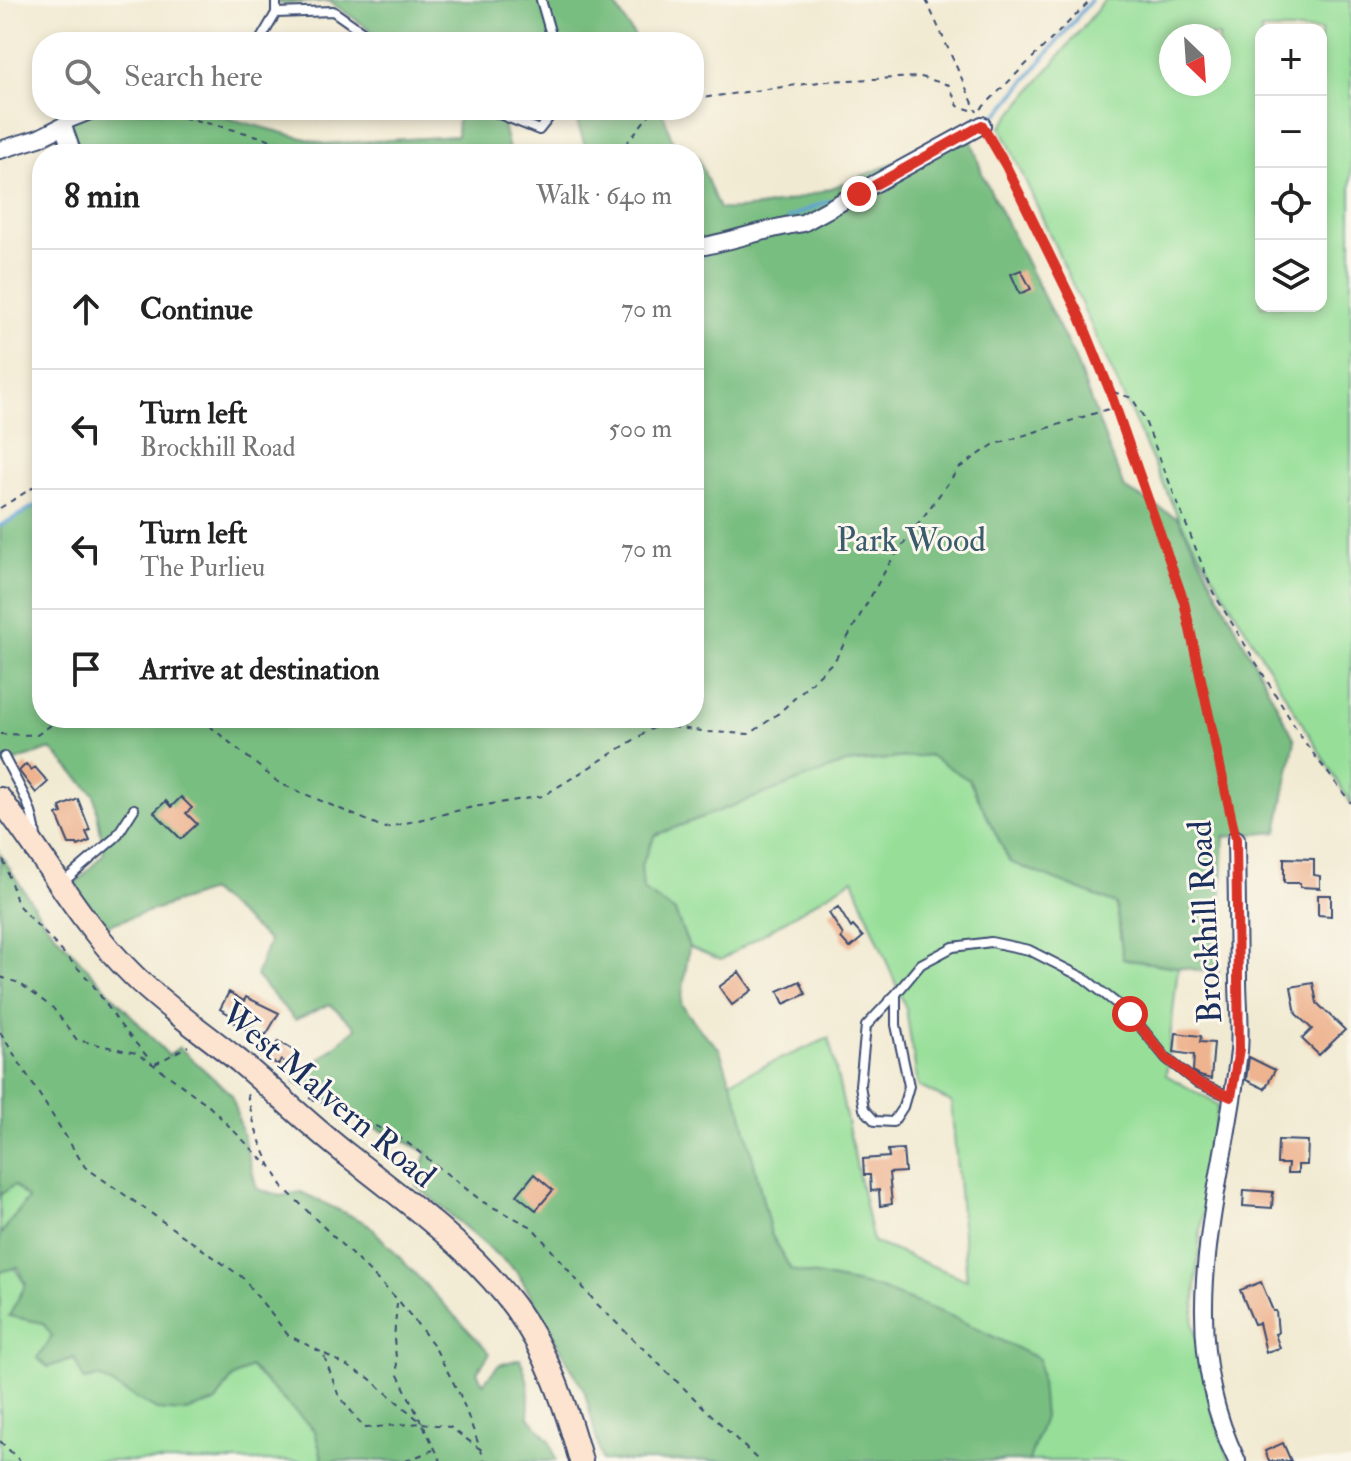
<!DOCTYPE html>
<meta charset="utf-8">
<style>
body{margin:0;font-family:"IM FELL Double Pica",serif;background:#f6f6f6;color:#222}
.controls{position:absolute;right:24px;top:24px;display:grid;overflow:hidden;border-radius:16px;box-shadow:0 4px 12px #0003}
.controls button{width:72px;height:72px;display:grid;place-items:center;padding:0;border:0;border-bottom:2px solid #e0e0e0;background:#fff;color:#222;font:40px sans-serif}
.compass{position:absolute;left:1159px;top:24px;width:72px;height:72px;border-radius:50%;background:#fff;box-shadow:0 4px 12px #0003;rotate:155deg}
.stop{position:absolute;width:24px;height:24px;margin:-18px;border:6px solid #d93025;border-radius:50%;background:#fff}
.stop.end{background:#d93025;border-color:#fff;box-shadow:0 2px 8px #0008}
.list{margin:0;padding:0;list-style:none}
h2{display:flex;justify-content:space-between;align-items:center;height:104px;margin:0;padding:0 32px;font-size:34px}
h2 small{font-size:26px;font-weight:400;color:#767676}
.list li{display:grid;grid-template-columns:52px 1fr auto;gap:24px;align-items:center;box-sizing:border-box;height:120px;padding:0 32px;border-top:2px solid #e0e0e0}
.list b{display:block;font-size:30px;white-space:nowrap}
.list p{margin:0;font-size:26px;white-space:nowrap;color:#767676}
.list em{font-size:26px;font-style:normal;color:#767676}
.icon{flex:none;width:44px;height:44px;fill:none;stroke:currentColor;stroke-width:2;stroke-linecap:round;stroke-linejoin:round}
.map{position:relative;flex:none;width:1351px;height:1461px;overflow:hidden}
.search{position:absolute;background:#fff;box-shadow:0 4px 12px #0003;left:32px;top:32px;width:672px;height:88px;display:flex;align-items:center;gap:20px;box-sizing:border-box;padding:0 28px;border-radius:32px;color:#767676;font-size:30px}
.panel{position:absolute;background:#fff;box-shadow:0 4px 12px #0003;left:32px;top:144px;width:672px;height:584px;border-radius:32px}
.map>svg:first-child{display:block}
</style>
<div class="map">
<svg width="1351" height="1461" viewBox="0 0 1351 1461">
<rect width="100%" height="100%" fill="#fbf7ec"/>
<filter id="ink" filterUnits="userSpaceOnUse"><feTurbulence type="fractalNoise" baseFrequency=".0125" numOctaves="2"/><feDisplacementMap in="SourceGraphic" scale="16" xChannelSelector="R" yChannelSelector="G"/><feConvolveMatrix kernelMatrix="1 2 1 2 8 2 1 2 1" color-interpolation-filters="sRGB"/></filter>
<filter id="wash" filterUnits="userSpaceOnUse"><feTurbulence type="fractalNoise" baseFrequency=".006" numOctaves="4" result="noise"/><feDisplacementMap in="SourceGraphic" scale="32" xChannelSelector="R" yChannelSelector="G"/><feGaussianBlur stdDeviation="1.8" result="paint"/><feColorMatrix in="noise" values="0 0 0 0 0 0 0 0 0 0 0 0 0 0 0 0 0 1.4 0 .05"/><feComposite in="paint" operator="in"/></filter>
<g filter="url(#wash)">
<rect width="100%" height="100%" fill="#f1ead2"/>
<!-- green -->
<path fill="#97df99" stroke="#59877c" stroke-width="2" fill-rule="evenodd" d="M1105,0H1351V804L1179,519L1001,127ZM1261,30H1321V306H1261ZM1219,36V84H1171V36Z
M930,755L969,780L1010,862L1117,904L1123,959L1178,967L1166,1075L1218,1105L1200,1235L1193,1323L1213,1413L1230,1461H1029L878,1288L791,1270L771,1234L741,1110L730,1081L829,1038L873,1242L967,1280L951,1102L918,1086L906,1009L853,879L721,960L689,947L675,912L643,890L641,865L655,835L846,763Z
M0,1165L28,1198L0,1235Z
M0,1246L74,1358L84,1379L98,1377L157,1410L216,1402L231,1379L250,1367L315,1431L323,1461H0Z"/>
<!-- forest -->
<path fill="#79be81" stroke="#4a7670" stroke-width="2" d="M278,0H612L638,42H388L329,1L280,4Z
M198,110L325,144L457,136L458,110H545L531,121L510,115L503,125L510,154H80L65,111Z
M563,110H662L673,142L693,154H588L576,119Z
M968,129L983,176L1074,357L1124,488L1179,519L1295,740L1277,832L1224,837L1218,973L1123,959L1116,904L1010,862L969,780L929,755L846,763L655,835L641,865L643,890L675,912L689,947L681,1004L702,1032L719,1048L741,1110L771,1234L791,1270L878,1288L951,1316L1039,1359L1044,1417L1029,1461H602L585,1392L518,1273L416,1185L427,1152L377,1128L294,1082L356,1028L330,1004L295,1020L256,976L269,941L210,891L105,926L73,887L104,853L94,794L51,749L0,766V526L42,502V718H694V155L698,157L719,209C795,214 899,160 968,129Z
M0,854L45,923L169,1056L179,1047L232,1095L257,1189L280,1196L301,1192L368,1224L490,1353L477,1372L483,1383L499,1365L520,1359C529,1379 530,1394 528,1416L550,1441L556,1461H323L315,1431L250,1367L231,1379L216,1402L183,1412L157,1410L99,1377L84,1380L74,1358L48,1367L37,1358L52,1336L43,1323L9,1316L26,1284L18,1267L0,1272V1235L28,1199L14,1185L0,1195Z"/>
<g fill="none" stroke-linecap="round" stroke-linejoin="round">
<!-- stream -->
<path stroke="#60a2d3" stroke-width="4" d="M985,120L1000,112L1091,0
M788,218L828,201
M694,258L710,252
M0,526L42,502"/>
</g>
<g id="blocks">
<!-- building -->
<path fill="#eeb490" d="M1021,270L1031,289L1020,294L1011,274Z
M26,764L31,770L35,767L48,782L36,793L19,771Z
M181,797L192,808L186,813L197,824L181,839L154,812L166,801L171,807Z
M78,799L90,830L86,832L90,841L78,846L77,844H69L57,815L62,813L60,807Z
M1284,858L1314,859V875L1320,876V888L1300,887V883H1284Z
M1318,895H1331V916L1318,915Z
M838,907L851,928L853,926L863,937L850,948L841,938L843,935L829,913Z
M739,972L752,990L732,1005L719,987Z
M800,981L806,994L784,1004L778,991Z
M1313,983L1317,1003L1345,1030L1319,1055L1302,1039L1312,1029L1296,1014L1291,987Z
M229,992L244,1001L246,997L279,1013L266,1035L249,1025L246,1029L230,1020L232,1016L220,1009Z
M1176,1033L1201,1036L1200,1042L1214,1043L1211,1079L1200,1076L1193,1071L1194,1055L1174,1052Z
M278,1041L301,1055L294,1067L281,1060L278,1065L268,1059Z
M1249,1057L1275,1070L1265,1089L1246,1080Z
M1278,1140L1308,1141L1307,1165H1298V1173H1287L1288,1164H1277Z
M903,1149L905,1172L889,1173L892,1204L880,1206L879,1190L871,1191L870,1175H864L863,1159L889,1157L888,1150Z
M534,1174L553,1190L536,1210L517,1195Z
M1244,1190L1273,1192L1272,1208L1243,1206Z
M1261,1282L1273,1311H1276L1278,1333L1275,1334L1280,1348L1266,1352L1259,1323L1254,1324L1240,1290Z
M1283,1443L1291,1461H1269L1265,1451Z"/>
</g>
</g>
<g filter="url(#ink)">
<use href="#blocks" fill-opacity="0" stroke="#3b4b6f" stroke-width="2"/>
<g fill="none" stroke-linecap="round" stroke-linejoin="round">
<!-- lane casing -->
<g stroke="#3b4b6f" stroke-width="12">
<path id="lane" d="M541,0L553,42
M276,13L333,11L377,42
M259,42L276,13V0
M489,110L539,130L555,110
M63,126L103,110
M4,757C17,783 34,807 36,837
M61,884L116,837L134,809
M896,994L866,1026L860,1085L864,1109L875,1121L893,1122L903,1107L909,1086L896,1025V994L921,964L953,947L991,942L1029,950L1084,978L1130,1014L1166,1058L1196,1082L1231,1097"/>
</g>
<!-- street casing -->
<g stroke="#3b4b6f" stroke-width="20">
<path id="street" d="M0,150L39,138L63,126L73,154
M694,248C731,242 766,228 803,223L982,125
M1236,839C1237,885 1237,932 1238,978C1238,1002 1241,1027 1239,1051C1223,1191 1170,1324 1237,1461"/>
</g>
<!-- secondary casing -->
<g stroke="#3b4b6f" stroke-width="26">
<path id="secondary" d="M0,799C46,858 81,925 135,977C167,1008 204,1033 239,1061C276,1092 310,1126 349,1156C406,1201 470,1247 514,1306C548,1352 566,1407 581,1461"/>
</g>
<!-- path -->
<path stroke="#3b4b6f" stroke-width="2" stroke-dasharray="6 6" stroke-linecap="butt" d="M926,0L977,112
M694,99L827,81L921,77L949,85L958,106L971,110
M981,109L1091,0
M112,116L138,111L191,119L266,138L300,154
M990,139L1006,166L1080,317L1110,391L1184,602L1233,823
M618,154L653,110
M1113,392L1132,398L1143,416L1213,592L1303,740L1351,803
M0,508L42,482
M200,718L279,783L385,828L473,807L543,796L658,725L708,732L750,734L779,713L835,660L889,564L959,468L993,445L1115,407
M0,734L37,735L61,718
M0,849L18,905L91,982L121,1026L151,1061
M0,977L19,983L53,1008L77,1040L136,1053L154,1065L207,1104L269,1166
M0,1032L85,1167L242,1277L288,1335L323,1353L338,1394L364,1428L422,1423L441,1461
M155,1064L188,1046
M247,1094C255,1131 263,1156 284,1188L398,1300L433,1344L460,1395L485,1461
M309,1098L348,1112L405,1141L483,1202L532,1227L597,1304L759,1461
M397,1303L394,1339L398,1375L421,1422
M325,1354L369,1378L422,1423L450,1427L480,1449
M0,1441L20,1461
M406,1461L433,1450"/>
<!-- lane -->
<use href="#lane" stroke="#fff" stroke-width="8"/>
<!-- street -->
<use href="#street" stroke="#fff" stroke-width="16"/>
<!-- secondary -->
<use href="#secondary" stroke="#fde4d0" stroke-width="22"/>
</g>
</g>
<g fill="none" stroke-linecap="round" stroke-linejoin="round" filter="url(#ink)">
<!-- route -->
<path stroke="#d93025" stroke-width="10" d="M859,194L982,125L1006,166L1080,317L1110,391L1184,602L1236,839L1239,1049L1231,1097L1196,1082L1166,1058L1130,1014"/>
</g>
<g text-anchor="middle" stroke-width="6" stroke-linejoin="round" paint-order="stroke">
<!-- park labels -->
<g font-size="34" fill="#3a5b6d" stroke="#fbf7ec">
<text x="911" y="551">Park Wood</text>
</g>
<!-- street labels -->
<g font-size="34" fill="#1b2f5e" stroke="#fbf7ec">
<text transform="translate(1204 922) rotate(-93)" y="12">Brockhill Road</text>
<text transform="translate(329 1094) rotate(40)" y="12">West Malvern Road</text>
</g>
</g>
</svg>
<div class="controls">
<button>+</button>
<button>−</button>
<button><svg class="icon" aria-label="locate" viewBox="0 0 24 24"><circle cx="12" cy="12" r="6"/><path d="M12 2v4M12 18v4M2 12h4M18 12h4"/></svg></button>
<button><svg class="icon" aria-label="layers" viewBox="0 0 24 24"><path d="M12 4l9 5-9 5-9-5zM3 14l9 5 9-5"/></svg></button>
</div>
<svg class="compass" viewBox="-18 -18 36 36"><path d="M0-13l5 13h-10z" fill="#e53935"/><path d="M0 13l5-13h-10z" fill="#767676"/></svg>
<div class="stop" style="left:1130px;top:1014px"></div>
<div class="stop end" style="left:859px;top:194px"></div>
<div class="search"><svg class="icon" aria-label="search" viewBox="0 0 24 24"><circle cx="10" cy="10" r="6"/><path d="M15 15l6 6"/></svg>Search here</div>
<section class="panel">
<h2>8 min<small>Walk · 640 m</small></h2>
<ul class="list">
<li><svg class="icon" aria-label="ahead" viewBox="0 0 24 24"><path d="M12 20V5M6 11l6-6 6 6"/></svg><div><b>Continue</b></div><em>70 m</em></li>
<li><svg class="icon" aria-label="left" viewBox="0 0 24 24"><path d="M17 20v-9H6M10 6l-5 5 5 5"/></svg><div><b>Turn left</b><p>Brockhill Road</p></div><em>500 m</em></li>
<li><svg class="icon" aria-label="left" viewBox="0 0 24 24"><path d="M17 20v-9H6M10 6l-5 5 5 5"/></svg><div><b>Turn left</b><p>The Purlieu</p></div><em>70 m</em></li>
<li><svg class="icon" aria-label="arrive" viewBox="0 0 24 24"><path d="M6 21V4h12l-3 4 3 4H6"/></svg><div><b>Arrive at destination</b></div></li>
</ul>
</section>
</div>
